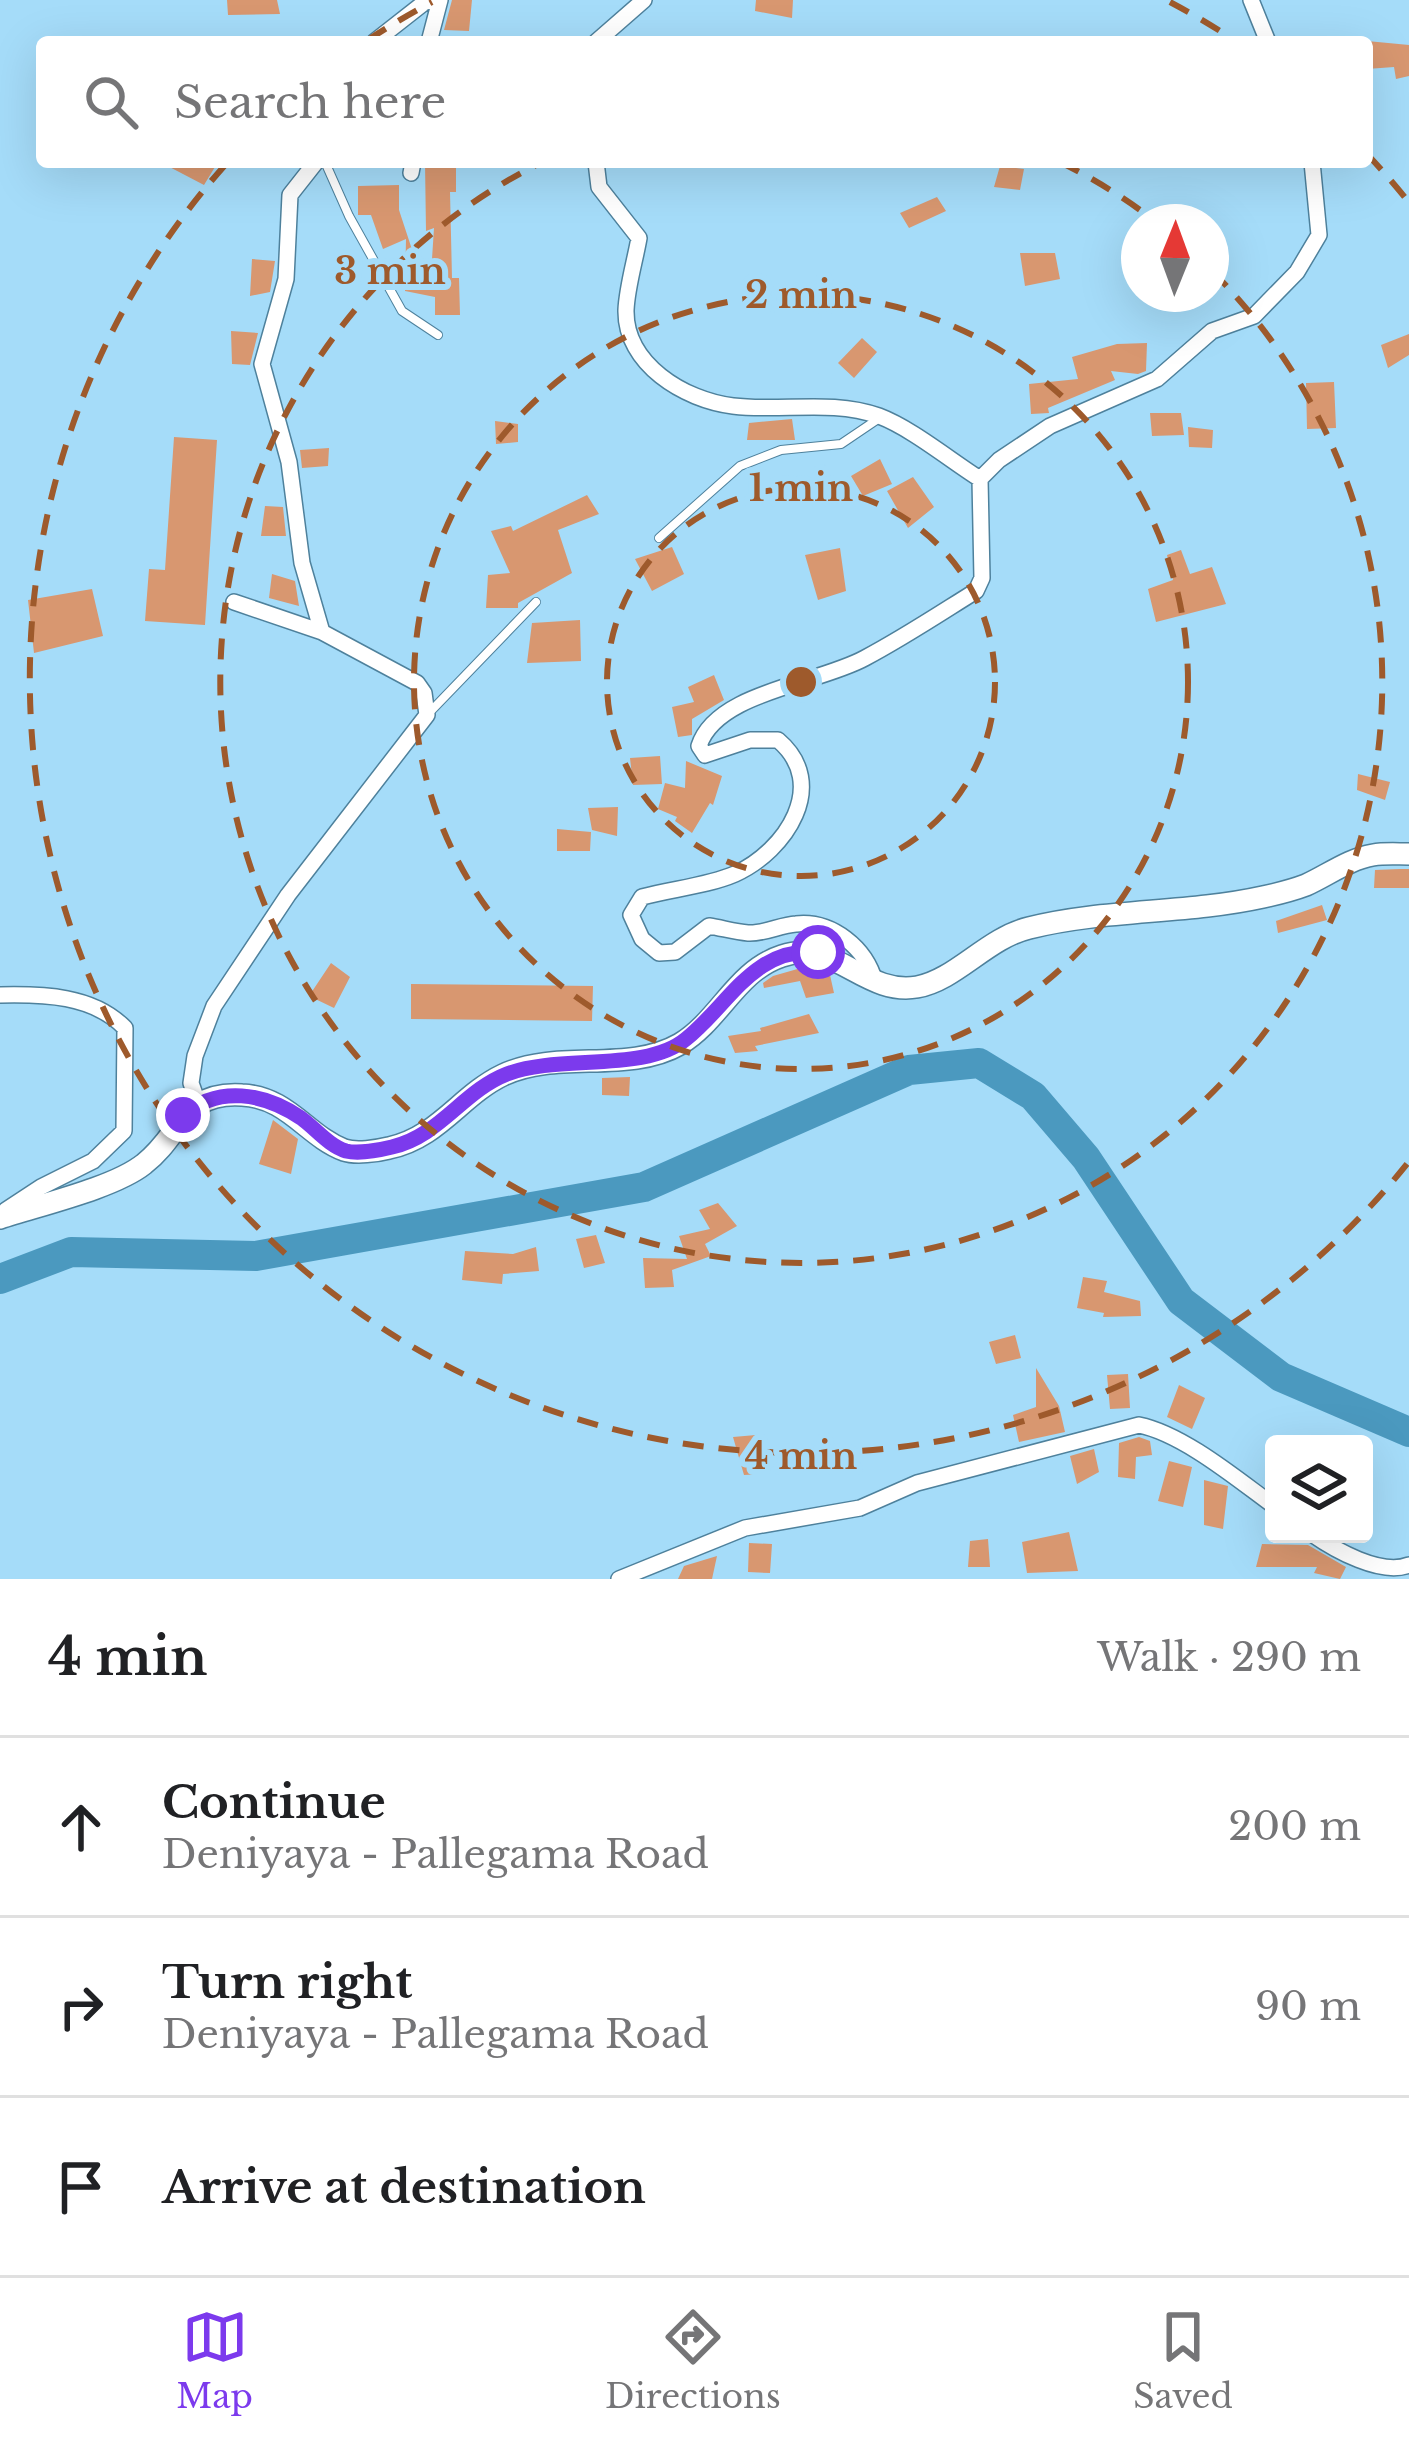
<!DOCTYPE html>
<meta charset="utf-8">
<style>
body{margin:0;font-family:"Libre Baskerville",serif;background:#f2f2f2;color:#202124}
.controls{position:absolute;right:36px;bottom:36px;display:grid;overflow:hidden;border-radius:12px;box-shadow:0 12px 48px #0002}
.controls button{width:108px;height:108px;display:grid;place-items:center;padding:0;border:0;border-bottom:3px solid #e0e0e0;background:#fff;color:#202124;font:60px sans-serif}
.compass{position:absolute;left:1121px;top:204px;width:108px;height:108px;border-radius:50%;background:#fff;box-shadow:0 12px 48px #0002;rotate:1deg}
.stop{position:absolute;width:36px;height:36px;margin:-27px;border:9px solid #7c3aed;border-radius:50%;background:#fff}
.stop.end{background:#7c3aed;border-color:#fff;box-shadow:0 3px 12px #0008}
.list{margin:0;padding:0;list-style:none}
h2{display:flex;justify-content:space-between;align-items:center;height:156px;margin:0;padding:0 48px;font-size:51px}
h2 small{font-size:39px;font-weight:400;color:#757577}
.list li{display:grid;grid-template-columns:78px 1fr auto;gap:36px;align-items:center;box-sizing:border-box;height:180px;padding:0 48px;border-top:3px solid #e0e0e0}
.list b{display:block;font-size:45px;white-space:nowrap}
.list p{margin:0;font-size:39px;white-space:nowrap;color:#757577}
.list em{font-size:39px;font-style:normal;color:#757577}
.icon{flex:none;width:66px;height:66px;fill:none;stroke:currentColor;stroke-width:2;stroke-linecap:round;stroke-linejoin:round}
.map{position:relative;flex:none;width:1409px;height:1579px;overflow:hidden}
.search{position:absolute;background:#fff;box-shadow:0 12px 48px #0002;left:36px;right:36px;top:36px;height:132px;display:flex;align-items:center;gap:30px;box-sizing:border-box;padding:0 42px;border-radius:12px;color:#757577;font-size:45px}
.sheet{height:696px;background:#fff}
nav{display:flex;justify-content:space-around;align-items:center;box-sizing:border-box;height:168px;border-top:3px solid #e0e0e0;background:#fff;font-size:33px;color:#757577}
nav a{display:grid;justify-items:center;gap:6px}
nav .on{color:#7c3aed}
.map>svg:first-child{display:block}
</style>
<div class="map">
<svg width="1409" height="1579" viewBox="0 0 1409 1579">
<rect width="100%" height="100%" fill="#a5dcf9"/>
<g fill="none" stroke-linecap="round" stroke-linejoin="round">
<!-- river -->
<path stroke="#4b99bf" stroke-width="30" d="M0,1279L71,1252L256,1256L644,1187L909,1070L979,1063L1033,1096L1086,1158L1181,1301L1281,1377L1409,1432"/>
</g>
<!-- building -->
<path fill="#d89770" d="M227,0H277L280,14L228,15Z
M452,0H472L469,31L444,30Z
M756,0H793L792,18L755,11Z
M1367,41L1409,45V76L1396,79L1394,67L1367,69Z
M160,162H218L204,185Z
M425,162H456V192H450L452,278H459L460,315H435V297L405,291L406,239L383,249L371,215H358V186L399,185V210L425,289V259H432L434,228L426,231Z
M1000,166L1024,169L1020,190L994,187Z
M937,197L946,211L909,228L900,213Z
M1020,253H1055L1060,279L1025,286Z
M252,259L275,261L270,292L250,296Z
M231,331L258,333L250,365L232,364Z
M1409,334V355L1388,368L1381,345Z
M862,338L877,352L854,378L838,363Z
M1147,343L1146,371L1138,374L1111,371L1115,380L1048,408L1049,413L1031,414L1029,384L1078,379L1072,357L1117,344Z
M1334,382L1336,428L1307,429L1306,383Z
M1150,413H1181L1184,435L1152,436Z
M792,419L795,440H747L749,423Z
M495,421L518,424V442L496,444Z
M1188,427L1213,430L1212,448L1189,447Z
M174,437L217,440L205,625L145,621L149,569L165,570Z
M329,448L328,466L302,468L300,450Z
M880,459L892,484L863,496L851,476Z
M913,477L934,507L908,528L887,491Z
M587,495L599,514L558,530L572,573L518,603V608H486L488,575L510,573L491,531L511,526L513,531Z
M265,506L283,507L286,536H261Z
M672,547L684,574L652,591L635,559Z
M840,548L846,591L818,600L805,555Z
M1181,550L1190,574L1212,567L1226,604L1156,622L1148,589L1173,580L1167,555Z
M272,574L295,581L299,606L269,598Z
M92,589L103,636L34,653L28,600Z
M580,620L581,661L527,663L532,623Z
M714,675L724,700L692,719V735L678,737L672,707L694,702L688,687Z
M660,756L662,784L633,785L630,758Z
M686,761L722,776L713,805L710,803L692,833L675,821L677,817L658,809L665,783L685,788Z
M1358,774L1390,782L1385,800L1357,790Z
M618,807L617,836L592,830L588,808Z
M557,829L591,832L590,851H557Z
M1400,869H1409V888H1374L1375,870Z
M1322,905L1327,920L1278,933L1276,921Z
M331,963L350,977L334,1008L309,996Z
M801,968L830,975L834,993L806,998L800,981L764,988L763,983L773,976Z
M411,984L593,986L592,1021L411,1019Z
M809,1014L819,1033L755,1046L758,1051L735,1053L728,1036L761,1031L760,1028Z
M630,1077L629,1096L602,1095V1078Z
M273,1120L298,1139L291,1174L259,1164Z
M718,1203L737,1226L705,1244L711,1256L672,1270L674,1287L645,1288L643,1258L687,1259L679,1236L710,1229L699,1210Z
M596,1235L605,1263L584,1268L576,1239Z
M536,1247L539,1271L503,1274L502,1284L462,1280L465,1251L513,1254Z
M1083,1277L1107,1281L1104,1292L1140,1301L1141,1316L1103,1317L1104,1313L1077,1308Z
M1015,1335L1021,1358L996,1364L989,1342Z
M1036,1368L1059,1406L1065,1432L1019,1442L1013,1415L1036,1407Z
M1128,1374L1130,1408L1110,1409L1107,1375Z
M1179,1385L1205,1398L1192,1429L1167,1417Z
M756,1435L763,1474L744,1475L733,1437Z
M1139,1437L1150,1441L1152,1455L1136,1457L1135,1479L1118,1477L1119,1443Z
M1094,1449L1099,1472L1077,1484L1070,1456Z
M1169,1461L1192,1467L1183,1507L1158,1501Z
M1204,1480L1228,1486L1223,1529L1204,1525Z
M1069,1532L1078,1571L1027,1573L1022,1542Z
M988,1539L990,1567H968L970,1541Z
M749,1543L772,1544L770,1573L748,1572Z
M1262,1544L1308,1545L1346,1567L1340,1579L1314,1573L1317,1567H1256Z
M717,1556L712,1579H678L684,1566Z"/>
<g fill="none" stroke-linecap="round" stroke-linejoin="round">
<!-- service casing -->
<g stroke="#4e819c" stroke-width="10">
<path id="service" d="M325,162L349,216L402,311L438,335
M659,538L740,466L781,450L841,444L878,419
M428,714L536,602"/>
</g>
<!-- minor casing -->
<g stroke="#4e819c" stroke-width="18">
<path id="minor" d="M1251,0L1268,42
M374,42L425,2L436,0
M429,42L440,0
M596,42L644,0
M316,162L290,195L286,279L262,364L289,462L302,563L322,632
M596,162L599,187L639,238C635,261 627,287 626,310C625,364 684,400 733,406C781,412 831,399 879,416C911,428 950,460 980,479
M411,173L413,162
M875,982C866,948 832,920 796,924C780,925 764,934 748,933C735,932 722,928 709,926L675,952L659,953L642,939L631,915L642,897C671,889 707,886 735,874C786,851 830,784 778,740H750L705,755L699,746C716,692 818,684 865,658C903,638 939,614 976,591L982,578L980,479L999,460L1050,426L1157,379L1212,331L1254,316L1297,272L1319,235L1312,162
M0,995C43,994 93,995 125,1028L124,1131L93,1161L41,1187L6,1210
M198,1103L191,1083L195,1056L214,1006L288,895L427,715L424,693L417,683L322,632L234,602
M1312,1534C1335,1550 1381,1576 1409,1565
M619,1579L745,1528L860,1508L917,1483L1139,1425C1183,1434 1237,1479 1274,1506"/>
</g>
<!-- secondary casing -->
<g stroke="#4e819c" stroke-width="24">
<path id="secondary" d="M0,1218C39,1205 114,1188 144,1164C182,1135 182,1091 242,1095C288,1097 307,1136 344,1150C356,1154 377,1151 389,1148C438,1138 461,1095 503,1075C558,1049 628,1074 680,1044C720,1020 736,971 782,956C835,938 864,996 917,987C956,980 987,938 1029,928C1105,909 1186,914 1263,897C1277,894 1293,890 1306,885C1328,875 1349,859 1373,855C1384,853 1397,854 1409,854"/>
</g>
<!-- service -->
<use href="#service" stroke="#fff" stroke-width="8"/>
<!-- minor -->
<use href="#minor" stroke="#fff" stroke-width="15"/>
<!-- secondary -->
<use href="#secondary" stroke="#fff" stroke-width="21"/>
</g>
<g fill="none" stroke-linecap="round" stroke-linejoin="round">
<!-- route -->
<path stroke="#7c3aed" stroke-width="15" d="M183,1115C219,1085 264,1093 301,1118C315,1128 329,1146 346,1151C358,1154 380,1150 392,1147C440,1136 463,1091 507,1074C559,1054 645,1073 686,1039C730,1004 753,947 818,952"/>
</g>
<!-- distance rings -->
<g fill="none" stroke="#9e5a2c" stroke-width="6" stroke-dasharray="21 15">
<circle cx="801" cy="682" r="194"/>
<circle cx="801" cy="682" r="387"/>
<path d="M1060 162A581 581 0 0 1 1155 221M1212 271A581 581 0 1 1 542 162"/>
<path d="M1407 1164A774 774 0 1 1 226 164M368 40A774 774 0 0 1 432 2M1170 2A774 774 0 0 1 1234 40M1367 154A774 774 0 0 1 1407 200"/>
</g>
<circle cx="801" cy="682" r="18" fill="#9e5a2c" stroke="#a5dcf9" stroke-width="6"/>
<g font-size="36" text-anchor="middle" font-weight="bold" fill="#9e5a2c" stroke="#a5dcf9" stroke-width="12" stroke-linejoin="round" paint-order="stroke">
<text x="390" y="284">3 min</text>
<text x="801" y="308">2 min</text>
<text x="801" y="501">1 min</text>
<text x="801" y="1469">4 min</text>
</g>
</svg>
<div class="controls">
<button><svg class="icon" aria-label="layers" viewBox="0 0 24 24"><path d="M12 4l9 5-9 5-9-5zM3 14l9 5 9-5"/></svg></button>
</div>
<svg class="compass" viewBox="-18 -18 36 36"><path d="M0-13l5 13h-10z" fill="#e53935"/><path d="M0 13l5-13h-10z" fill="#757577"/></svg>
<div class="stop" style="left:818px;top:952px"></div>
<div class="stop end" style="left:183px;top:1115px"></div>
<div class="search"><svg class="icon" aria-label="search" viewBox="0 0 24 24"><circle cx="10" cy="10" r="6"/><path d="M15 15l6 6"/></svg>Search here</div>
</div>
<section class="sheet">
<h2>4 min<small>Walk · 290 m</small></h2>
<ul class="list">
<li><svg class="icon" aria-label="ahead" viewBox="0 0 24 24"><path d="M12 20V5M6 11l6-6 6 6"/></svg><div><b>Continue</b><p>Deniyaya - Pallegama Road</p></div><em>200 m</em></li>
<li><svg class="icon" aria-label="right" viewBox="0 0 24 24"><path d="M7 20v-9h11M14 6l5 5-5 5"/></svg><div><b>Turn right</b><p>Deniyaya - Pallegama Road</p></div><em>90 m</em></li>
<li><svg class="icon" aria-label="arrive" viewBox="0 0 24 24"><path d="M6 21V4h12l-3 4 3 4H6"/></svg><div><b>Arrive at destination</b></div></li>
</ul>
</section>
<nav>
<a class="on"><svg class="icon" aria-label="map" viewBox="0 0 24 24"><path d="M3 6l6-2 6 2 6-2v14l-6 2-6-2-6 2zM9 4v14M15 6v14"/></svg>Map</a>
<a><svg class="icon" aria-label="directions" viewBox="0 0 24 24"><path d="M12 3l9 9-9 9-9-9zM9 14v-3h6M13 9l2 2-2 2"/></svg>Directions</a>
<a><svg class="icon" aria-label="saved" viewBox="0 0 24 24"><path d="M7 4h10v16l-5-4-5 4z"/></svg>Saved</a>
</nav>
